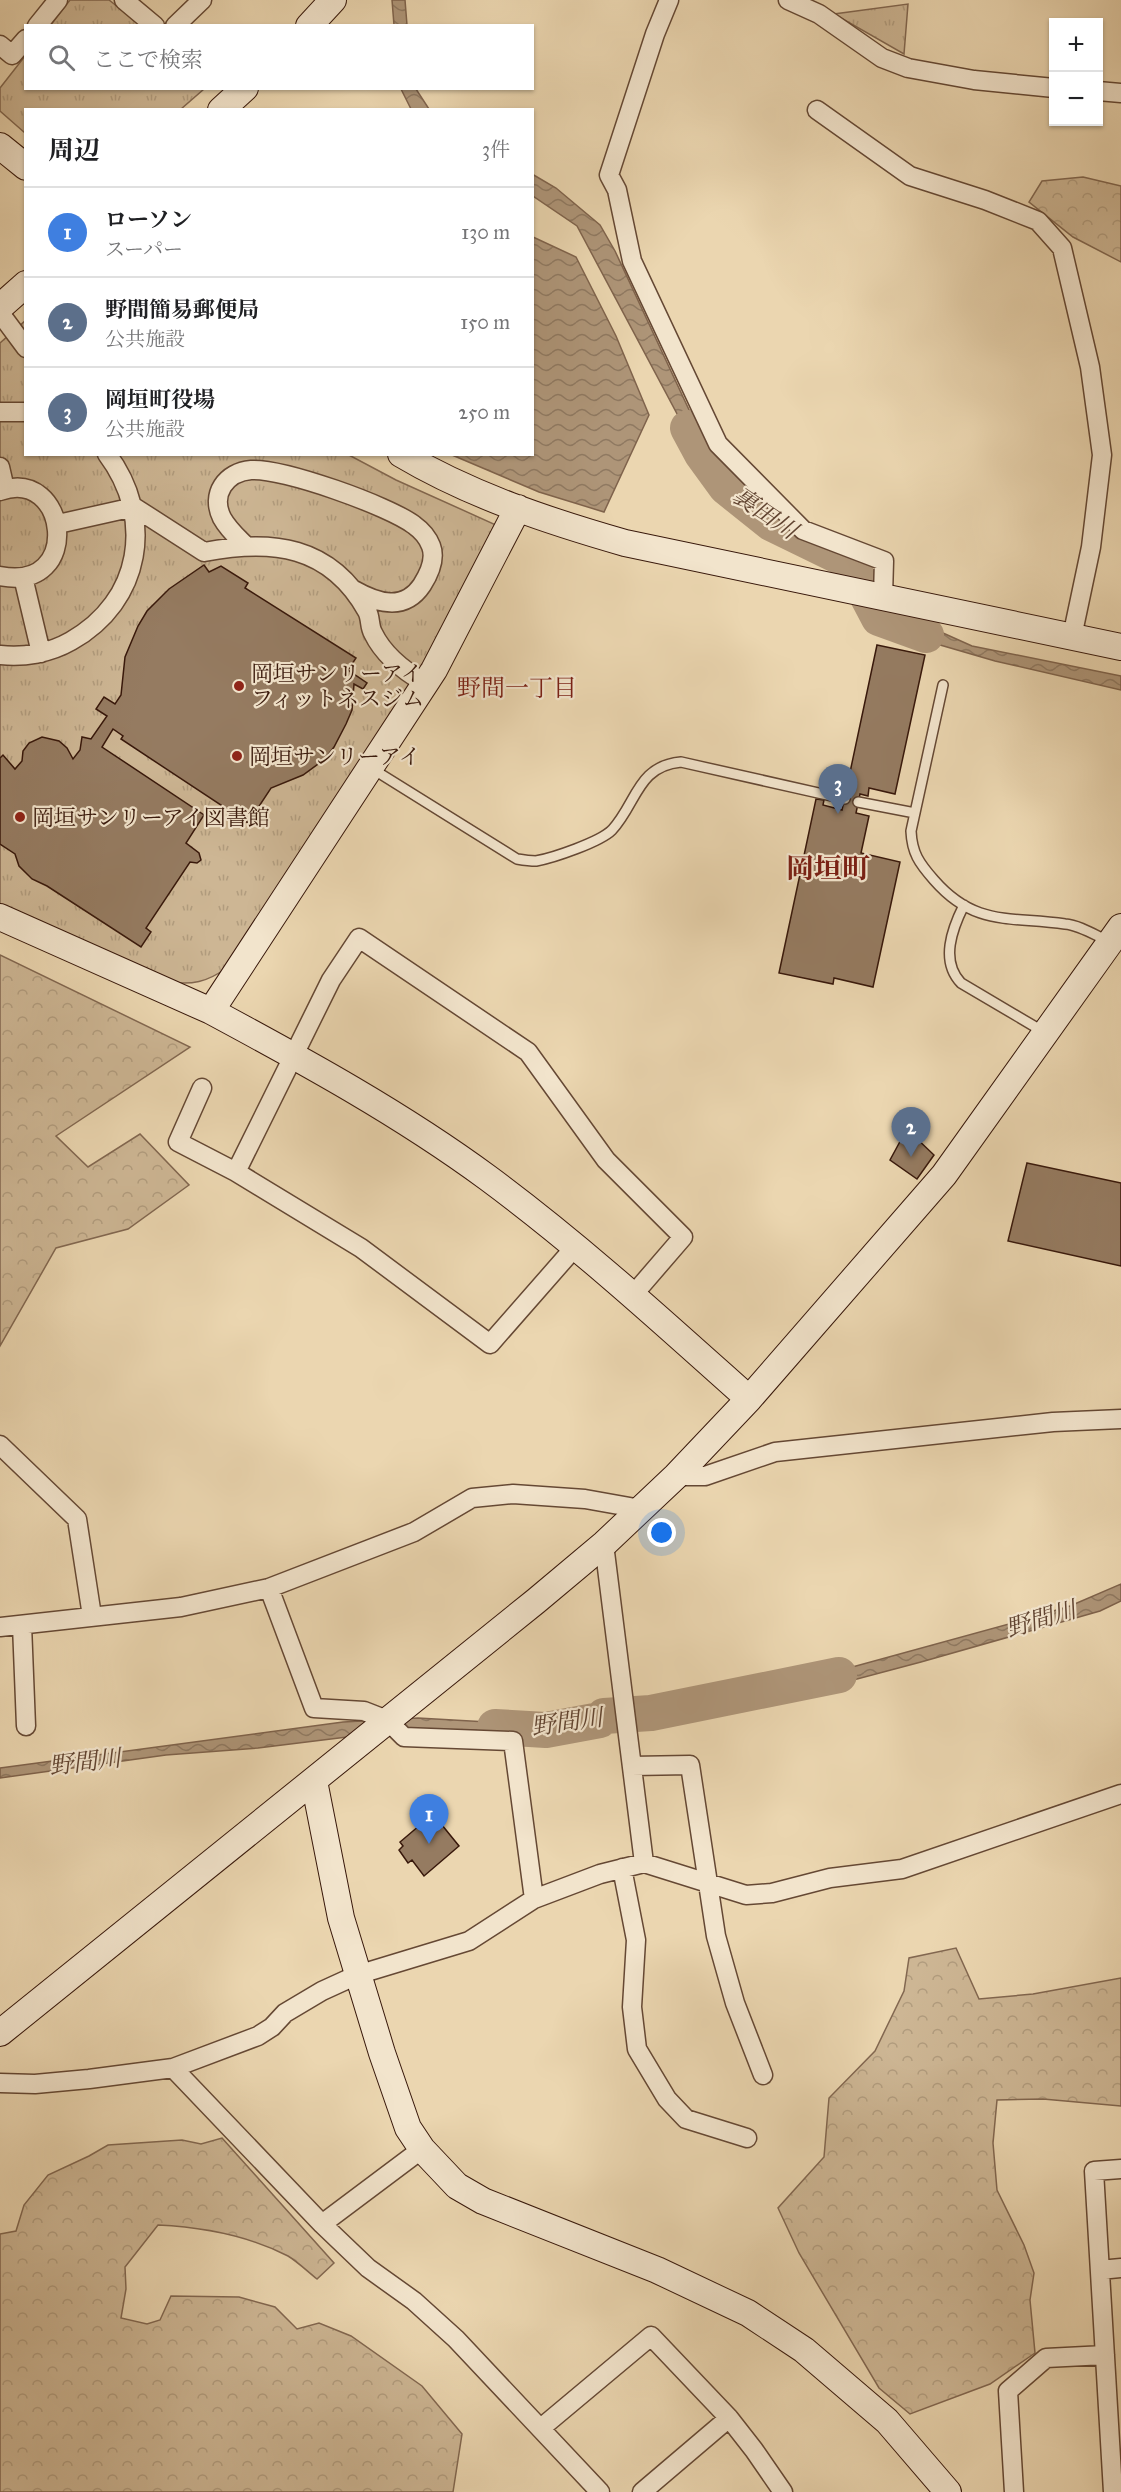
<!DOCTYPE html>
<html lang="ja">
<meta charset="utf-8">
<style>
body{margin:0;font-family:"IM FELL Great Primer","Noto Serif JP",serif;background:#f6f6f6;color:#202124}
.controls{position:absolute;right:18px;top:18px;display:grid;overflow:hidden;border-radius:0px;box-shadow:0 2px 4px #0004}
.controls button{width:54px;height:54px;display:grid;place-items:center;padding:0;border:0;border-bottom:2px solid #e0e0e0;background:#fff;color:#202124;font:30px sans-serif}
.you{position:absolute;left:662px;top:1533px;width:21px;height:21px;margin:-15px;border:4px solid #fff;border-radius:50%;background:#1a73e8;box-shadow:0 0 0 9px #1a73e833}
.badge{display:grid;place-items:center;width:39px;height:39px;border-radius:50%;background:#7c3aed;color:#fff;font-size:20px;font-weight:700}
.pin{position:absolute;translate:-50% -50px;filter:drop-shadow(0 2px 3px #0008)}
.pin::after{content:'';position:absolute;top:32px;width:21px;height:18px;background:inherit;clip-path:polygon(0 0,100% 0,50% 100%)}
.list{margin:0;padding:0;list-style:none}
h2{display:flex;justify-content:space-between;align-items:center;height:78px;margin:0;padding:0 24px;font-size:26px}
h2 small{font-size:20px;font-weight:400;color:#757577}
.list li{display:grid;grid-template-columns:39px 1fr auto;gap:18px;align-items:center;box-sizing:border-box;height:90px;padding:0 24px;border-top:2px solid #e0e0e0}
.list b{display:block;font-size:22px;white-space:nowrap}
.list p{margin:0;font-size:20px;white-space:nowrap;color:#757577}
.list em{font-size:20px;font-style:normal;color:#757577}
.icon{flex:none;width:33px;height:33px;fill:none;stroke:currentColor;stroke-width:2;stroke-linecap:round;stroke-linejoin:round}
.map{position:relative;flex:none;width:1121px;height:2492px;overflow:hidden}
.search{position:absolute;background:#fff;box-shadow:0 2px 4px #0004;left:24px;top:24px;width:510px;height:66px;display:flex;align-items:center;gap:15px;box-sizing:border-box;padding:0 21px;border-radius:0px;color:#757577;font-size:22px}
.panel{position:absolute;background:#fff;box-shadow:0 2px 4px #0004;left:24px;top:108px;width:510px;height:348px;border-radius:0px}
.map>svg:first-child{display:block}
</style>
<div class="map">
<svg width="1121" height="2492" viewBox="0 0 1121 2492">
<defs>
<pattern id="forest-crowns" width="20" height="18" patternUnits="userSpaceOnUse" patternTransform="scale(1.5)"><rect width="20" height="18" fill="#cdb694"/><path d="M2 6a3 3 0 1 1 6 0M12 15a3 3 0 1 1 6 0" fill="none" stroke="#b19c7e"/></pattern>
<pattern id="park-tufts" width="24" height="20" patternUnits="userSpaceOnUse" patternTransform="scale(1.5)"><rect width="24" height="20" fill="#cdb694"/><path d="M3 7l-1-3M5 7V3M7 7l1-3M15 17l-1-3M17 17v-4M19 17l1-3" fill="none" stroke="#b19c7e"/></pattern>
<pattern id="water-waves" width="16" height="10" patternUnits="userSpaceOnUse" patternTransform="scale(1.5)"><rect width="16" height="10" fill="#ae9578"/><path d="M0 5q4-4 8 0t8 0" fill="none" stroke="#8f7961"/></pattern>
</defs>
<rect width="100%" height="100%" fill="#ebd6b0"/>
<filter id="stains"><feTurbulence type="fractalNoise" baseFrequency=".00333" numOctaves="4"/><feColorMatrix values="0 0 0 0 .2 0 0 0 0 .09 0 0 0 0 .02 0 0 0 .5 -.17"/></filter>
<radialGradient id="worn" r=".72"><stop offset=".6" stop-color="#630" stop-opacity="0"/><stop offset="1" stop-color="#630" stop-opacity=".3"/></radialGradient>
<!-- forest -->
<path fill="url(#forest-crowns)" stroke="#826750" stroke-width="1.5" d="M1083,177L1121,186V262L1073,237L1029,202L1042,181Z
M0,955L190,1047L56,1136L88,1167L140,1134L189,1185L128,1229L56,1248L0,1346Z
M956,1948L979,1999L1033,1994L1121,1978V2106L1043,2099L997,2100L993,2143L997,2190L1024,2245L1034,2273L1030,2300L1035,2353L990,2384L910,2414L879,2388L799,2253L778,2208L824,2157L829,2098L875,2051L904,1991L909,1958Z
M222,2138L334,2263L317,2279C308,2272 298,2262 288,2256C249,2236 201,2227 158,2225L125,2267L126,2289L121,2318L147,2324L160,2320L171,2296L239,2297L275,2307L297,2329L319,2323L351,2336L422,2386L462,2434L453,2492H0V2234L16,2231L24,2205L48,2175L89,2156L108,2145L182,2140L201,2144Z"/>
<!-- park -->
<path fill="url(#park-tufts)" stroke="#826750" stroke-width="1.5" d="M70,0H109L141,25L50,26Z
M908,4L904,54L834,14Z
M25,56L26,88L204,89L181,109L26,110L25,133L0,111V88Z
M25,321L26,454L349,455L396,480L496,525L434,648L225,969C207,982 192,985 170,982L0,905V343Z"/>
<!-- water -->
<path fill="url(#water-waves)" stroke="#7f634c" stroke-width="1.5" d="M392,0H405L407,25H394Z
M401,89H416L429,109H411Z
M532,174L556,188L600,225L615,251L705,444L778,523L802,537L851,557L863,571L877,598L893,617L943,633L972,646L1121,676V690L995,661L899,633L884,625L860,580L845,565L780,539L756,519L732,487L699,455L577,226L533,196Z
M533,237L576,257L616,336L649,415L604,512L539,492L452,455L532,454Z
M1121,1584V1601L1100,1611L921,1662L759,1705L727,1710L569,1729L505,1731L412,1729L258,1748L166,1755L0,1778V1768L343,1722L418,1718L524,1724L563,1721L638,1708L701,1705L769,1692L805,1680L1020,1621L1070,1606Z"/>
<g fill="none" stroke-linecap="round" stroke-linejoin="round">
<!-- river -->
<path stroke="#ae9578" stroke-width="36" d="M688,428L702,454L726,487L771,523L849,561L879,618L926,635
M495,1727L546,1730L600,1720L604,1716L651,1713L839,1675"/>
</g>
<!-- building -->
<path fill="#957b61" stroke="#38180b" stroke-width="1.5" d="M204,565L209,572L221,566L248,583L245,588L356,658L348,670L367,683L363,689L354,684L352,710L346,724L334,747L325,759L303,775L271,788L248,823L121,739L123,736L113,729L102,747L204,815L186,843L199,853L201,860L197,863L190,862L146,928L151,932L141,947L47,886L32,879L19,866L15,854L0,844V758L3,755L15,769L22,761L23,751L29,743L42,737L59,741L67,748L73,759L80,750L82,737L91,739L107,716L96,709L104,697L115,704L121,695L125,657L138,626L147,611L169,589Z
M877,645L925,655L895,794L869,788L868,796L860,794L856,813L869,816L861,853L900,862L873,987L834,978L833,984L779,973L816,799L824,800L823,805L842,810Z
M903,1136L911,1142L914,1136L934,1155L917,1179L890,1160Z
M1027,1163L1121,1183V1266L1008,1241Z
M433,1814L459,1846L424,1876L412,1860L408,1863L399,1850L403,1846L400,1842Z"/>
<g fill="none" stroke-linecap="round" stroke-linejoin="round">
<!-- lane casing -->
<g stroke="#654834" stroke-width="12">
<path id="lane" d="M943,685L911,831C912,853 919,863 934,880C975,927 1010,916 1065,924C1079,925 1095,935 1108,941
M371,768L517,859C523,860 530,861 536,861C553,858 600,842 612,830C637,803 637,766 681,762L845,799
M858,802L915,813
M964,905C952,929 940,961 961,983L1044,1032"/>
</g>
<!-- street casing -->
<g stroke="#654834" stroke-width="21">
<path id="street" d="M124,0L155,26
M669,0L655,34L609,175L617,190L632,261L718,444L803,530L884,561L883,596
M788,0L819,14L882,58L908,68L974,80L1054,88
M37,26L58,0
M175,26L202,0
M0,45L12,55L26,39
M1098,91L1121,93
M817,110L910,176L985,200L1038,221L1062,248L1090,367L1102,455L1091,547L1072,637
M0,313L26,348
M0,412H26
M0,467L5,489
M0,491C68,466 84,593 0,576
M58,524L134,507L204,552C272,539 330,545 367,611C371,618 369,626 373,633C384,656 404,671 425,683
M245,545C237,537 228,529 222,518C210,494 226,472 251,470C283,468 389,506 414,525C421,530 428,538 431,546C436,559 429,574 422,585C404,612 377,603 354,590
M23,577L41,653
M0,655C24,658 50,653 71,641C142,601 155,518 107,454
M202,1088L178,1142L236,1172L361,1248L490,1344L575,1247
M236,1172L331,980L359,938L528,1052L606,1160L683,1237L633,1295
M0,1445L77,1519L92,1616
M676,1476H705L775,1452L1053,1422L1121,1419
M604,1544L644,1863
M269,1588L314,1708L364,1711L387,1720L404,1737L513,1741L534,1899
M22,1625L26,1726
M0,1627L181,1607L269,1588L414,1532L472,1498L513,1494L585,1499L641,1509
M632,1766L690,1765L716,1936L735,2003L763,2075
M622,1868L636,1940L632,2007L637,2049L667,2099L686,2119L747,2138
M173,2068L322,2224L368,2268L414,2301L456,2339L600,2492
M0,2083L35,2084L89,2079L173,2068L258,2036L272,2027L285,2013L322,1991L357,1975L469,1941L534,1899L600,1874L644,1863L746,1895L772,1893L830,1878L902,1869L1121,1794
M322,2224L422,2149
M1100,2270L1121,2268
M541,2428L651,2336L729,2418L754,2450L783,2492
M642,2492L729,2418
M1014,2492L1008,2391L1046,2358L1105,2355
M1113,2492L1094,2171L1121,2169"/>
</g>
<!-- secondary casing -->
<g stroke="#38180b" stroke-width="28">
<path id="secondary" d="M309,26L333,0
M221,110L245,88
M0,146L26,167
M0,307L26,284
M401,454C470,495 548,521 625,543L1121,647
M0,917L211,1011L434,670L518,508
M211,1011C306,1062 401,1114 488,1178C580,1246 664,1323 749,1399
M314,1781L341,1918L382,2053L408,2128L422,2149L457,2186L483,2201L657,2270L748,2313L804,2350L887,2421L948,2492
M0,2033L536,1601L604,1544L676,1476L749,1399L924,1198L944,1175L1121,927"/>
</g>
<!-- lane -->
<use href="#lane" stroke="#f2e4cc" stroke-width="9"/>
<!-- street -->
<use href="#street" stroke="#f2e4cc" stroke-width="18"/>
<!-- secondary -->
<use href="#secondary" stroke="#f2e4cc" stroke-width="26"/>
</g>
<!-- markers -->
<g fill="#8f2418" stroke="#f2e4cc" stroke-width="2">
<circle cx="239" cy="686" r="6"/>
<circle cx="237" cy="756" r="6"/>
<circle cx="20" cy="817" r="6"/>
</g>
<g text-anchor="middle" stroke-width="4.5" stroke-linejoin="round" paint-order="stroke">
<!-- poi labels -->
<g font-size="22" fill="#38180b" stroke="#f2e4cc" text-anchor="start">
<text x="251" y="681">岡垣サンリーアイ<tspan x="251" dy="25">フィットネスジム</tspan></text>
<text x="249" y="764">岡垣サンリーアイ</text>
<text x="32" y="825">岡垣サンリーアイ図書館</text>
</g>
<!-- water labels -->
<g font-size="24" font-style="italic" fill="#614431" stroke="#f2e4cc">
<text transform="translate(765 513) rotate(34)" y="8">裏田川</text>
<text transform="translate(1041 1619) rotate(-17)" y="8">野間川</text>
<text transform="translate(567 1722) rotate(-8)" y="8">野間川</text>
<text transform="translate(85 1762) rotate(-7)" y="8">野間川</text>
</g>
<!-- neighbourhood labels -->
<g font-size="24" fill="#7a1f14" stroke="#f2e4cc">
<text x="517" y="696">野間一丁目</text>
</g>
<!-- district labels -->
<g font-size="28" font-weight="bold" fill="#7a1f14" stroke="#f2e4cc">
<text x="828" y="878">岡垣町</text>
</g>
</g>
<rect width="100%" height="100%" filter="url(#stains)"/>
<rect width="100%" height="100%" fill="url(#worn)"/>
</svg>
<div class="controls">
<button>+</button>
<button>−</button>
</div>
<div class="you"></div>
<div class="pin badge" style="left:429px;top:1844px;background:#3f7fe0">1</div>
<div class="pin badge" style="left:911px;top:1157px;background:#5c6f8a">2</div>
<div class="pin badge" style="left:838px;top:814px;background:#5c6f8a">3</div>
<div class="search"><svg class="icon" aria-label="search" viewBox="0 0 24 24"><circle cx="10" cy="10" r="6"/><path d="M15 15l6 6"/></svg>ここで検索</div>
<section class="panel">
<h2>周辺<small>3件</small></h2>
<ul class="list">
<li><span class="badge" style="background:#3f7fe0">1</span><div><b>ローソン</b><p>スーパー</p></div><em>130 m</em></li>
<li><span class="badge" style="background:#5c6f8a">2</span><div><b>野間簡易郵便局</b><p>公共施設</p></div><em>150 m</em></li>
<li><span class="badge" style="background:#5c6f8a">3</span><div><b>岡垣町役場</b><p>公共施設</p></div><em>250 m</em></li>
</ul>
</section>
</div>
